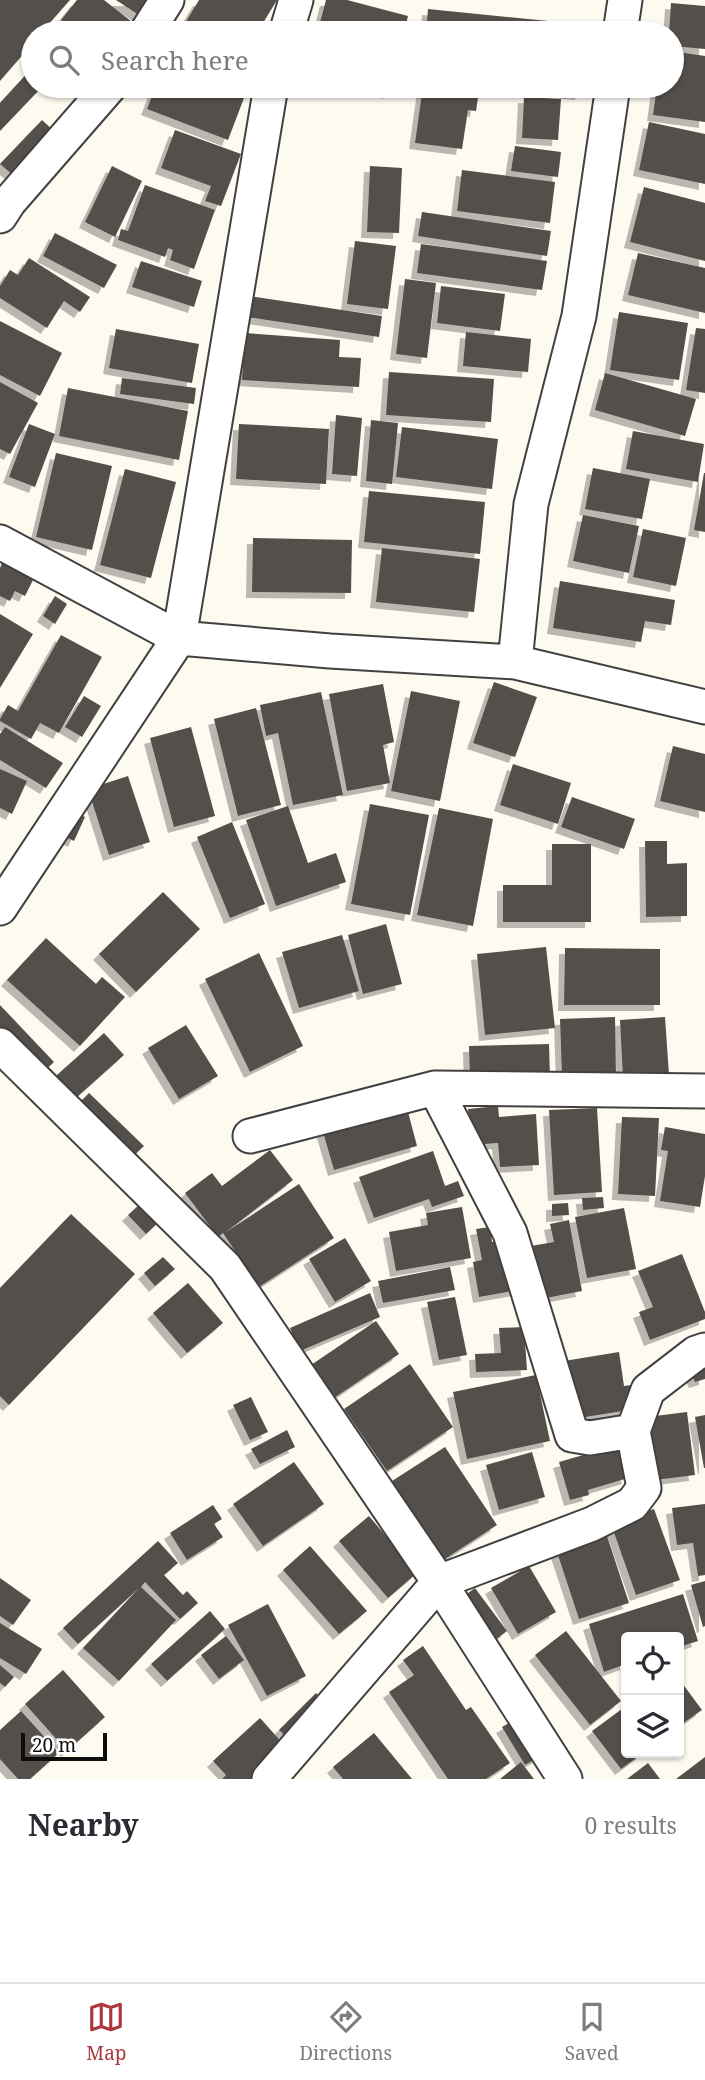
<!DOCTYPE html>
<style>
body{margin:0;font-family:"Noto Serif",serif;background:#f7f7f7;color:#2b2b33}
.controls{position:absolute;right:21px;bottom:21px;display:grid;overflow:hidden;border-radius:7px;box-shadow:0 2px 5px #0004}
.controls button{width:63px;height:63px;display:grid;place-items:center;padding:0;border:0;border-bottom:2px solid #e1e1e2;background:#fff;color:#2b2b33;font:35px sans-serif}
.scale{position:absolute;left:21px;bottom:18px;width:86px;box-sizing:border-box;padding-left:7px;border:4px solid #0e0e0e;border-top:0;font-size:19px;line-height:24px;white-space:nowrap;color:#0e0e0e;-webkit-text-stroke:5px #fff;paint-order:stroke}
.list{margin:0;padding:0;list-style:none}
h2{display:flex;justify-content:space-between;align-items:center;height:91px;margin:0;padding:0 28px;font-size:30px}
h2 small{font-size:23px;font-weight:400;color:#7c7c81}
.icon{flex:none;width:38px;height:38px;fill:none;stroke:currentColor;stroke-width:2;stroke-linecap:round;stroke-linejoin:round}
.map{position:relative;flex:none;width:705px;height:1779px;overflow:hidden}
.search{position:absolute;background:#fff;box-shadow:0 2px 5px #0004;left:21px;right:21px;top:21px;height:77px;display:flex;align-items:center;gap:18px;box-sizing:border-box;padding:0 24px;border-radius:38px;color:#7c7c81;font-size:26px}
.sheet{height:203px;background:#fff}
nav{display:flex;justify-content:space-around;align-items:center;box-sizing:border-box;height:98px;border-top:2px solid #e1e1e2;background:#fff;font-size:19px;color:#7c7c81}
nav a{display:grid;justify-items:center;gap:4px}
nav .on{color:#ac373d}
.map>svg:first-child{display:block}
</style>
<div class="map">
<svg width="705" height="1779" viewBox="0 0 705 1779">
<defs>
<filter id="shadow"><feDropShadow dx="-6" dy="6" stdDeviation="0" flood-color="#0004"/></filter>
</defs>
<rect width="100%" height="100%" fill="#fdfaf0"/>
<!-- building -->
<path fill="#554f4b" filter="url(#shadow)" d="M0,0H70L41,33H33V43L0,81Z
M77,0H104L136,25L130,33H78L61,20Z
M116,0H162L148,21Z
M199,0H277L257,33H179Z
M326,0H347L408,16L404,33H332L318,30Z
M671,3L705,6V49L672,46V33H669Z
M428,9L588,25L587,33H426Z
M672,51L705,56V122L653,115L657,86H672Z
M33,67V86H43L0,131V103Z
M156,86H212L244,98L228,140L147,109Z
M367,86H391L389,93Z
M423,86L479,91L476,111L468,110L462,149L415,143Z
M516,86H582L581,94L516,88Z
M524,97L561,99L558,140L522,138Z
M42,120L54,131L13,175L0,164Z
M649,122L705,134V184L639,170Z
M175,130L241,154L221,206L205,201L211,186L161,168Z
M515,146L561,152L558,177L511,171Z
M112,166L142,181L115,237L85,222Z
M370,166L402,168L399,233L367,232Z
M462,170L555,182L550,223L457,211Z
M145,185L215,210L194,269L170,260L173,250L168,248L165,257L118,240L121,229L128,231Z
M644,187L705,203V261L630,242Z
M422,212L551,231L547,256L418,236Z
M55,233L117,265L104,288L43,256Z
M355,241L396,246L388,309L347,304Z
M421,244L547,261L542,290L417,273Z
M638,253L705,268V313L628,295Z
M29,258L90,297L80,312L64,301L47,328L0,298V286L10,270L18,275Z
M141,261L202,281L194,307L132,287Z
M405,279L436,283L427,358L396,354Z
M441,286L505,294L500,331L437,323Z
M243,295L382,316L379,337L240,316Z
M619,312L688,323L679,380L610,370Z
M0,321L62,353L40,396L0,375Z
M696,328L705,329V393L686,390Z
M116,329L199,344L192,383L109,368Z
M466,332L531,339L528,372L463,366Z
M245,333L340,340L339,357L361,358L359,387L242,380Z
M389,372L494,379L491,422L386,415Z
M605,373L696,399L685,436L595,410Z
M122,378L196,388L194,404L120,394Z
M0,382L38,403L10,454L0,449Z
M68,388L188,411L179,460L59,436Z
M336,415L362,418L357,476L332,474Z
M371,420L398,423L392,484L366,481Z
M29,424L55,434L35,487L9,477Z
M239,424L329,429L326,484L236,479Z
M402,427L498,439L492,489L396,477Z
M633,431L704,444L698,482L626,469Z
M56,453L112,466L92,550L36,537Z
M593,468L650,479L642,519L585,509Z
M125,469L176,482L151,578L100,565Z
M704,473H705V532L694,530Z
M369,491L485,502L480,554L364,542Z
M583,515L639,526L629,573L573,561Z
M643,529L686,538L676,586L633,577Z
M253,538L352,540L351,593L252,592Z
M382,548L480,559L474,612L376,602Z
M2,563L34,578L25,596L15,591L10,601L0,596V568Z
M560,581L675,600L671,625L645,621L641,642L553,628Z
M55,596L67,604L55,624L43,616Z
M0,614L33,634L0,688Z
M61,635L102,657L59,733L40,723L31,739L0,721V719L8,705L18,711Z
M494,682L537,697L515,757L473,743Z
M383,684L394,742L383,745L390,783L347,791L329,694Z
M411,691L460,701L440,801L391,791Z
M321,692L343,795L293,805L278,733L266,736L260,705Z
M84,696L101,706L82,737L65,727Z
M256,708L281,805L238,816L214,719Z
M5,727L63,763L46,788L0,760V734Z
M191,727L215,816L174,827L150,738Z
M673,746L705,754V812L660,801Z
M513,764L571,783L558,824L500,805Z
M0,769L27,781L12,814L0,808Z
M128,776L150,842L109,855L88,789Z
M572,797L635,819L624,849L561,827Z
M370,804L429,815L410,915L351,904Z
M288,806L308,863L336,853L346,882L276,906L246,820Z
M439,808L493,819L473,926L417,915Z
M73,811L85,817L74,841L62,835Z
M232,822L265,904L230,918L197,837Z
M645,841H667V864L687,863V916L646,917Z
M552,844H591V922H503V885H552Z
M163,892L200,929L136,992L99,954Z
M386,924L402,984L363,994L348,935Z
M342,935L359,991L299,1008L282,952Z
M46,938L96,984L102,977L125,997L80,1046L7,980Z
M546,947L555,1028L485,1035L477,954Z
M565,948L660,949V1005H564Z
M259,953L303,1046L250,1072L205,979Z
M0,1005L54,1062L38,1077L0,1036Z
M615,1017L616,1075L562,1076L560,1019Z
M665,1017L669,1075L623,1078L620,1020Z
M186,1025L218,1076L179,1099L148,1048Z
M104,1033L124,1055L68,1105L48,1083Z
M549,1044L550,1078L470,1080L469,1046Z
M89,1093L144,1146L128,1161L74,1108Z
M498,1106L499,1117L536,1114L539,1165L500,1167L498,1143L471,1145L468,1109Z
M407,1108L417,1146L334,1170L323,1132Z
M597,1108L602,1192L554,1195L549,1110Z
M622,1117L659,1118L655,1196L618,1194Z
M665,1127L705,1134V1176L700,1207L660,1201L668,1151L661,1150Z
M270,1150L293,1180L226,1232L299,1184L334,1238L259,1287L223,1233L218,1237L185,1193L212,1173L222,1186Z
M433,1151L445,1186L458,1181L464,1196L432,1207L429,1199L374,1218L359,1177Z
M603,1197L604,1208L583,1210L582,1198Z
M568,1203L569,1215L552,1216V1204Z
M140,1204L158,1223L146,1234L128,1215Z
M462,1207L471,1258L396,1271L389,1232L428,1225L426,1213Z
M624,1208L636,1269L587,1278L575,1217Z
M71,1214L135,1274L9,1405L0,1396V1288Z
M569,1220L582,1291L541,1299L531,1246L554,1242L550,1224Z
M490,1227L492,1242L510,1239L518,1290L479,1297L473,1262L482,1260L476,1229Z
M345,1238L371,1281L335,1302L309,1259Z
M682,1254L705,1312V1319L650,1340L639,1312L653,1307L638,1271Z
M163,1257L175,1269L155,1286L144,1273Z
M450,1267L455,1290L383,1303L378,1281Z
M188,1283L223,1323L187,1353L153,1313Z
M370,1293L380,1317L300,1351L290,1328Z
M455,1297L467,1355L439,1360L427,1302Z
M376,1321L399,1354L334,1398L311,1365Z
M524,1327L527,1370L476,1372L475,1354L501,1353L499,1328Z
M619,1352L624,1386L631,1385L635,1409L573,1419L564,1361Z
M410,1364L453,1427L387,1471L344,1409Z
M705,1368V1379L695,1382L691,1373Z
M536,1375L550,1441L467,1459L453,1392Z
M251,1397L268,1432L250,1440L233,1405Z
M687,1412L695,1475L655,1480L647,1417Z
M705,1415V1468H704L695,1417Z
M287,1430L295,1447L260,1464L251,1449Z
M618,1441L628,1478L588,1490L589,1495L570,1500L559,1462L611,1447Z
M445,1447L497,1525L445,1559L392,1481Z
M532,1452L545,1497L499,1510L486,1465Z
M294,1462L324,1504L263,1546L233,1504Z
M705,1504V1575L698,1576L693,1543L677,1545L672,1508Z
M213,1505L222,1519L214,1524L223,1537L187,1560L170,1533Z
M654,1509L680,1580L636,1595L611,1524Z
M369,1516L417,1573L388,1598L339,1541Z
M607,1536L629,1603L579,1619L557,1552Z
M158,1541L178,1563L164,1575L183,1595L187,1591L198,1603L180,1619L145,1582L141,1587L176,1620L119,1681L83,1648L139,1588L78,1644L63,1628Z
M310,1546L367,1611L339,1634L283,1570Z
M529,1566L556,1612L518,1634L491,1588Z
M0,1578L31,1600L13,1625L0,1616Z
M705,1581V1626L703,1627L691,1585Z
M475,1588L507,1631L490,1644L457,1601Z
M683,1594L698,1641L679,1647V1637H626V1664L604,1672L589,1624Z
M268,1604L306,1676L267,1696L228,1625Z
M210,1611L225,1629L167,1681L151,1664Z
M0,1623L42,1649L26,1674L0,1658Z
M566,1631L621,1701L590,1725L535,1655Z
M226,1636L244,1660L219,1679L201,1655Z
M423,1646L466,1710L471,1707L510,1763L486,1779H448L389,1692L414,1675L403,1660Z
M0,1665L14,1677L5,1687L0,1683Z
M63,1670L105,1717L67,1751L25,1704Z
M679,1679L702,1710L679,1726Z
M316,1693L330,1707L293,1743L279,1730Z
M626,1706V1753H643L621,1769L592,1731Z
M21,1711L59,1753L30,1779H18L0,1759V1730Z
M260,1718L286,1747L251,1779H222L226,1775L213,1761Z
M516,1719L539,1757L525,1765L502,1727Z
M374,1733L412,1779H343L333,1767Z
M705,1757V1779H676Z
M521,1762L534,1779H500Z
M648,1763L660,1779H627Z"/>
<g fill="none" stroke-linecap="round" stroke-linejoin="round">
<!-- street casing -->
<g stroke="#414141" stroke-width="37">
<path id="street" d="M146,33L167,0
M286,33L296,0
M620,33L625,0
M0,216L9,202L110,86
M0,542L179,638L330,651L515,662L705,707
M515,662L531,504L579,316L613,86
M0,908L179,638L271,86
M0,1045L225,1267L439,1582L565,1779
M435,1088L510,1233L572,1435L590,1438L633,1431
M250,1136L435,1088L705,1091
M269,1779L439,1582L592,1524L632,1504L644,1488L633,1431L648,1390L696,1353L705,1350"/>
</g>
<!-- street -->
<use href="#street" stroke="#fff" stroke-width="33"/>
</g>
</svg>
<div class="controls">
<button><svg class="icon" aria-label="locate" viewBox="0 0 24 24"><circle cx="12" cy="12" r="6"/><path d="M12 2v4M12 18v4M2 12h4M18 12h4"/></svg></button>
<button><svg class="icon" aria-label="layers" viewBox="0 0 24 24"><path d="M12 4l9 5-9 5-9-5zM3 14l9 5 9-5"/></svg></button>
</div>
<div class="scale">20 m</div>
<div class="search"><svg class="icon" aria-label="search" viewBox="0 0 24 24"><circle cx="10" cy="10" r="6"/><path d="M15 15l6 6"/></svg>Search here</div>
</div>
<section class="sheet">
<h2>Nearby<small>0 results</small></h2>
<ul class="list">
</ul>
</section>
<nav>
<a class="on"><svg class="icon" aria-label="map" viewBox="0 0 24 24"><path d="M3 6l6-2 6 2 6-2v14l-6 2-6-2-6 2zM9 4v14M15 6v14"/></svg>Map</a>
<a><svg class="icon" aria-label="directions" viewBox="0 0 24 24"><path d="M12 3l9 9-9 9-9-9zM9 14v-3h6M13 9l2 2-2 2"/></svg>Directions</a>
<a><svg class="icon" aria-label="saved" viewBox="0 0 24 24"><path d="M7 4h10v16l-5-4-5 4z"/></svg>Saved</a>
</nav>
